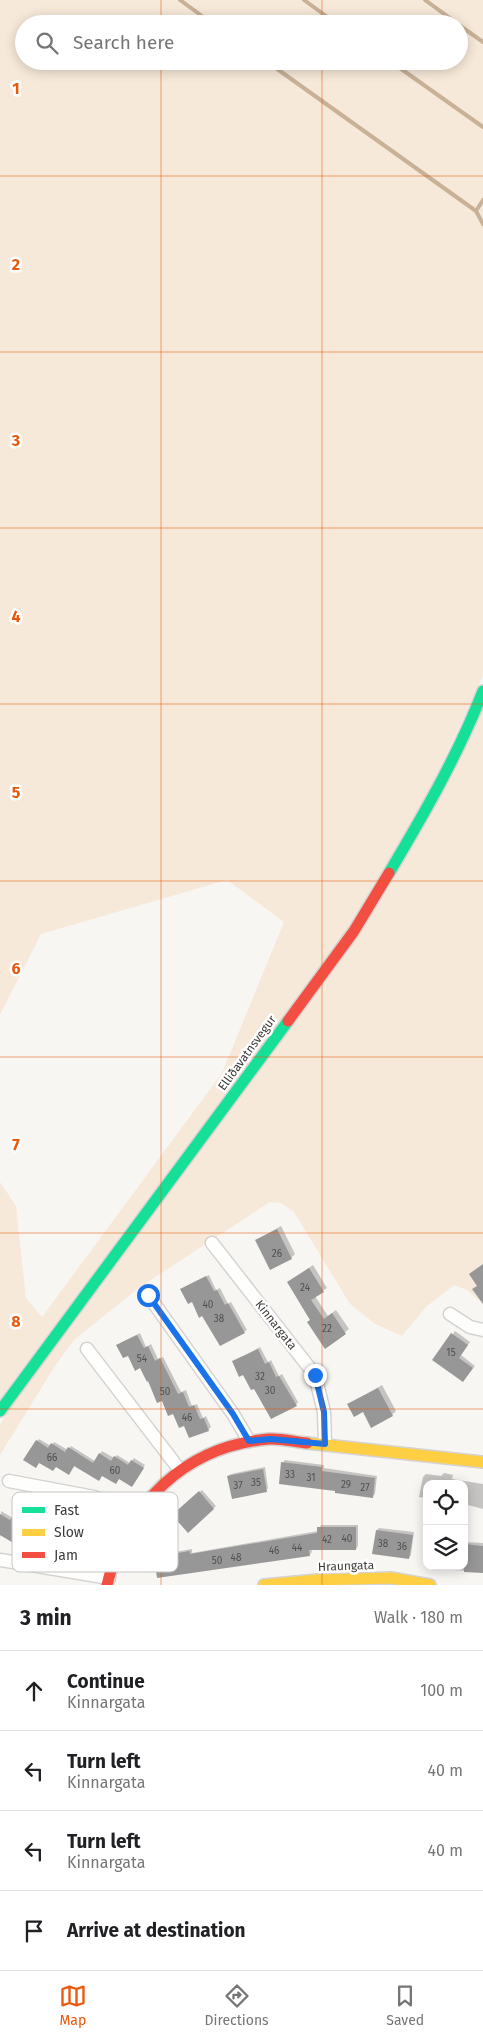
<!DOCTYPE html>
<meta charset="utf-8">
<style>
body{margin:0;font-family:"Fira Sans",sans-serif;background:#f2f2f2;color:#202124}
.controls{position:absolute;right:15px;bottom:15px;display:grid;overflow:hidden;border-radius:10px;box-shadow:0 2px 12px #0003}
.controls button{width:45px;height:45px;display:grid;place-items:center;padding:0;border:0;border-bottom:1px solid #e0e0e0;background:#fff;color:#202124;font:25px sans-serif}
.stop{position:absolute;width:15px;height:15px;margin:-11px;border:4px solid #1a73e8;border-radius:50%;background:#fff}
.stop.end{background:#1a73e8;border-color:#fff;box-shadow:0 1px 5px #0008}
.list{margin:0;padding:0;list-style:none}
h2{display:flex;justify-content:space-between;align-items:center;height:65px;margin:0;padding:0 20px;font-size:21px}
h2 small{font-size:16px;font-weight:400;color:#757577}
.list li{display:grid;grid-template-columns:32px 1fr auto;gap:15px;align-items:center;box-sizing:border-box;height:80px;padding:0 20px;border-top:1px solid #e0e0e0}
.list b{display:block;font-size:19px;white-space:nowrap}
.list p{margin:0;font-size:16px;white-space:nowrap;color:#757577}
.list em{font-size:16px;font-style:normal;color:#757577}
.icon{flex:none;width:28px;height:28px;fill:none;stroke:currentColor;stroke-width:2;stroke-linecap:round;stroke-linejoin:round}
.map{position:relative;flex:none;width:483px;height:1585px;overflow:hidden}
.search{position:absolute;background:#fff;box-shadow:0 2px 12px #0003;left:15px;right:15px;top:15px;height:55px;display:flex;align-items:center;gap:12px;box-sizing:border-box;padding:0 18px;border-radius:28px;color:#757577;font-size:19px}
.sheet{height:385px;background:#fff}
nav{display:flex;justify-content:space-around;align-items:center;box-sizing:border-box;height:70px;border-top:1px solid #e0e0e0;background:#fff;font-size:14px;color:#757577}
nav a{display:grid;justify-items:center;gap:2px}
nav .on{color:#ea580c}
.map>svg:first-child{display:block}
</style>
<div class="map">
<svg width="483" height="1585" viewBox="0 0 483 1585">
<rect width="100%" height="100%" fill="#f8f6f3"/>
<!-- green -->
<path fill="#f7e9d9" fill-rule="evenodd" d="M0,0H483V676L418,815L353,922L0,1399V1182L16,1206L26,1298L42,1317L222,1073L284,922L227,880L41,934L0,1015ZM24,24H459V61H24Z
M483,706V1304L467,1290L454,1285L426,1307L402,1336L375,1324L350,1304L294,1212L281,1203L270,1202L140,1287L74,1340L55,1366L0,1455V1425L11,1405L349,946Z"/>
<!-- shadow -->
<path fill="#0003" d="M281,1226L295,1254L291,1258L256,1240Z
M313,1265L327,1288L315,1296L328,1316L336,1310L349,1329L326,1347L288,1282Z
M209,1275L216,1290L220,1288L228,1304L231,1302L247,1330L220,1345L203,1315L182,1289Z
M455,1331L470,1342L461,1355L475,1366L463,1381L434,1359Z
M140,1333L146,1347L151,1344L158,1359L163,1357L181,1392L186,1390L192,1406L197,1404L203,1418L206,1416L211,1427L208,1430L185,1424L163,1399L140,1367L120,1343Z
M260,1347L268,1362L271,1360L279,1376L282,1374L298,1402L296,1405L254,1387L233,1362Z
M382,1385L396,1411L392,1415L363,1410L349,1404Z
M39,1439L51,1446L54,1442L68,1450L71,1446L95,1461L102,1451L114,1458L117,1455L130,1463L134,1458L145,1465L134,1483L119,1478L116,1483L102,1475L75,1465L71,1471L56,1466L37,1441Z
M285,1460L324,1465V1468L377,1476L375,1494L372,1497L337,1490L283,1462Z
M265,1467L268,1488L266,1491L228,1476L231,1474Z
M444,1473L453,1475L452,1479L483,1484V1509L464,1504V1484H427V1498L419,1497L423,1477L426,1474L441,1476Z
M202,1490L216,1506L188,1531L174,1515Z
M1,1511L13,1518L16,1514L29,1522L33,1518L44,1525L33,1543L1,1534L0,1537Z
M321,1525H358V1546L356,1549H311L312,1552L309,1555L155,1558L157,1555L192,1549V1553L318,1531Z
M379,1528L414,1532L411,1555L409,1558L377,1530Z
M464,1542L483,1543V1572L453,1570V1566H464Z"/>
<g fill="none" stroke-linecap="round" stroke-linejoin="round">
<!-- stream -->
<path stroke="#c8b197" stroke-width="4" d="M180,0L213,24
M304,0L337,24
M425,0L458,24
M459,25L483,42
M266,61L476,211L483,224
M390,61L483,127
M476,211L483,200"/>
</g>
<!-- building -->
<path fill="#979797" d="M277,1229L292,1259L270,1270L255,1240Z
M483,1264V1304L472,1289L477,1286L469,1274Z
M309,1268L324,1292L311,1300L324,1319L332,1313L346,1334L325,1349L307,1322L310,1320L287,1282Z
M206,1276L214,1291L217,1290L225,1305L228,1303L245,1333L220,1346L202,1316L199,1318L192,1302L188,1304L180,1289Z
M451,1333L468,1345L459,1358L473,1368L463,1382L432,1360Z
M137,1335L144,1348L148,1346L155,1361L160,1358L178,1394L183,1392L189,1407L194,1405L200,1419L204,1418L209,1431L189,1438L184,1426L179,1428L173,1414L168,1416L162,1401L157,1403L148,1381L147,1382L140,1368L135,1371L128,1356L123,1358L116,1345Z
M258,1349L265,1364L269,1362L276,1377L279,1376L297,1406L271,1419L254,1389L251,1390L243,1375L239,1377L232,1361Z
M378,1388L393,1416L371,1428L363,1412L354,1417L347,1404Z
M36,1440L48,1448L51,1443L65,1452L68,1447L93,1463L99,1453L111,1461L114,1456L128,1465L131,1460L144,1468L132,1487L119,1479L116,1484L102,1476L99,1481L74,1466L69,1475L56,1467L53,1471L39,1463L36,1468L23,1460Z
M281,1462L322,1467V1471L375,1478L373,1498L335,1493V1491L279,1484Z
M263,1469L267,1492L232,1499L227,1476Z
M199,1491L214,1509L188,1533L172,1515Z
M0,1514L10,1520L13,1516L27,1524L29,1520L43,1528L31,1547L18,1539L15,1544L0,1535Z
M317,1527H356V1550H309L310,1556L157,1578L154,1557L190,1551V1554L317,1533Z
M376,1530L413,1535L409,1559L372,1554Z
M464,1544L483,1546V1573L464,1572Z"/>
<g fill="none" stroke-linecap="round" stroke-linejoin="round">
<!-- street casing -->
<g stroke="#d4d3d1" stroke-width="15">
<path id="street" d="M212,1243L315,1375L324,1412L325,1444
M148,1295L233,1414L249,1441
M450,1314L470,1327L483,1330
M87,1349L179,1469
M9,1481L94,1497L111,1504L135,1518
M0,1560L109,1578"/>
</g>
<!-- fast casing -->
<g stroke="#d4d3d1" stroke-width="14">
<path id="fast" d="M389,873C424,814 458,755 483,691
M0,1411L288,1021"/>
</g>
<!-- slow casing -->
<g stroke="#d4d3d1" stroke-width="14">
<path id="slow" d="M307,1443L483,1462
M264,1585L317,1580L391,1578L430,1585"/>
</g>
<!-- jam casing -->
<g stroke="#d4d3d1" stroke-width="14">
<path id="jam" d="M288,1021L354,931L389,873
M107,1585C126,1504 185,1446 269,1439C281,1438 295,1442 307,1443"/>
</g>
<!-- street -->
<use href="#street" stroke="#fefefd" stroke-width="12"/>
<!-- fast -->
<use href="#fast" stroke="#16e098" stroke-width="11"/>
<!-- slow -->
<use href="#slow" stroke="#ffcf43" stroke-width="11"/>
<!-- jam -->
<use href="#jam" stroke="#f24e42" stroke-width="11"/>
</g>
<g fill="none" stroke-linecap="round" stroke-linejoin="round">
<!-- route -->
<path stroke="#1a73e8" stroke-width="6" d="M148,1295L233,1414L249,1441L271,1439L325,1444L324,1412L315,1375"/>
</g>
<!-- grid -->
<path fill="none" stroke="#e8590c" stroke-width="1" stroke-opacity="0.55" d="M161,0V24M322,0V24M161,61V1585M322,61V1585M0,176H483M0,352H483M0,528H483M0,704H483M0,881H483M0,1057H483M0,1233H483M0,1409H483"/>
<g text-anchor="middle" stroke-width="5" stroke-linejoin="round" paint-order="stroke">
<!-- number labels -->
<g font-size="10" fill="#535150">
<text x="277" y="1257">26</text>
<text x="305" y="1291">24</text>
<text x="208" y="1308">40</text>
<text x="219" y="1322">38</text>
<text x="327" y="1332">22</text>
<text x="451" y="1356">15</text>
<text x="142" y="1362">54</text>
<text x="260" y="1380">32</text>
<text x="270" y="1394">30</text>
<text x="165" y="1395">50</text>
<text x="187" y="1421">46</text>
<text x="52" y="1461">66</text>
<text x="115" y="1474">60</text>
<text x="290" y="1478">33</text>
<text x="311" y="1481">31</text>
<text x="256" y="1486">35</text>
<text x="346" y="1488">29</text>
<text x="238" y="1489">37</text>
<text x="365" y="1491">27</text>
<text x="347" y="1542">40</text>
<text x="327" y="1543">42</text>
<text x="383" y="1547">38</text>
<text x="402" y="1550">36</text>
<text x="297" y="1551">44</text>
<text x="274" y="1554">46</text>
<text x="236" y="1561">48</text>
<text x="217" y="1564">50</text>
</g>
<!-- street labels -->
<g font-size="12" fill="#3c3a38" stroke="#fff">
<text transform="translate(247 1053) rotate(-54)" y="4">Elliðavatnsvegur</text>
<text transform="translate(276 1325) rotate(52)" y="4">Kinnargata</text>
<text transform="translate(346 1566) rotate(-2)" y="4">Hraungata</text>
</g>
</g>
<!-- legend -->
<rect x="12" y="1492" width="166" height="80" rx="8" fill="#fff" stroke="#c4c4c3" stroke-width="1"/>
<rect x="22" y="1507" width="23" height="6" fill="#16e098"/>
<rect x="22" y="1529" width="23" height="7" fill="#ffcf43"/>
<rect x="22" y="1552" width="23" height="6" fill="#f24e42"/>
<g font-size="14" fill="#3c3a38">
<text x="54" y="1515">Fast</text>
<text x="54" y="1537">Slow</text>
<text x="54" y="1560">Jam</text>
</g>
<g font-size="16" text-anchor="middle" font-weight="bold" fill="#e8590c" stroke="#fff" stroke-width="5" stroke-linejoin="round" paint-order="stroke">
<text x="16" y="94">1</text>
<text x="16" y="270">2</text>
<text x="16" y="446">3</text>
<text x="16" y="622">4</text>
<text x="16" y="798">5</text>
<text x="16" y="974">6</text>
<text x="16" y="1150">7</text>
<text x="16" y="1327">8</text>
</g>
</svg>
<div class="controls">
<button><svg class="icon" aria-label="locate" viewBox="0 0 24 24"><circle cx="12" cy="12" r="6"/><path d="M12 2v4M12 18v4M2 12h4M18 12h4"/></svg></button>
<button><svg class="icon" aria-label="layers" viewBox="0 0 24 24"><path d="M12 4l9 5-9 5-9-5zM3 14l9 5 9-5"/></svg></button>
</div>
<div class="stop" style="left:148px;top:1295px"></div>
<div class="stop end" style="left:315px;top:1375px"></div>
<div class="search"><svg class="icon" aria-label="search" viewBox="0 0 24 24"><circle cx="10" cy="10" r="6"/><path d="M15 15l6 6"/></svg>Search here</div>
</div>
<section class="sheet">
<h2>3 min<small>Walk · 180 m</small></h2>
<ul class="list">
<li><svg class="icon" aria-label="ahead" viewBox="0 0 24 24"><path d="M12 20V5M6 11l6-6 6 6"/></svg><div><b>Continue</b><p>Kinnargata</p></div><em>100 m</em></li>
<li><svg class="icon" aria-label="left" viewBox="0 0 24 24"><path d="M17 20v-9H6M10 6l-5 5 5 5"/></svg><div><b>Turn left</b><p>Kinnargata</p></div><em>40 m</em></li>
<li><svg class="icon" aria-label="left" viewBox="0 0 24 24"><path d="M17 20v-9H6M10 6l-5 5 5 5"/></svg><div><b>Turn left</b><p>Kinnargata</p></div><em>40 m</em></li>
<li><svg class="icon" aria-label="arrive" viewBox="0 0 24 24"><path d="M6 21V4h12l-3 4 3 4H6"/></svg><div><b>Arrive at destination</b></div></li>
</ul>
</section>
<nav>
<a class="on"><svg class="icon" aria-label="map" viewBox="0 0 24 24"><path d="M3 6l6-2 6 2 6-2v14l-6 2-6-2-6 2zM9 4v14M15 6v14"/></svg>Map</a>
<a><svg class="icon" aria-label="directions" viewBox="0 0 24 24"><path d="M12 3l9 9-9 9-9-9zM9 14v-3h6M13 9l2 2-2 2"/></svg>Directions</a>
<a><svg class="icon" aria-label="saved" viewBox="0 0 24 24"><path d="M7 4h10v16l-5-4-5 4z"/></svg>Saved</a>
</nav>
